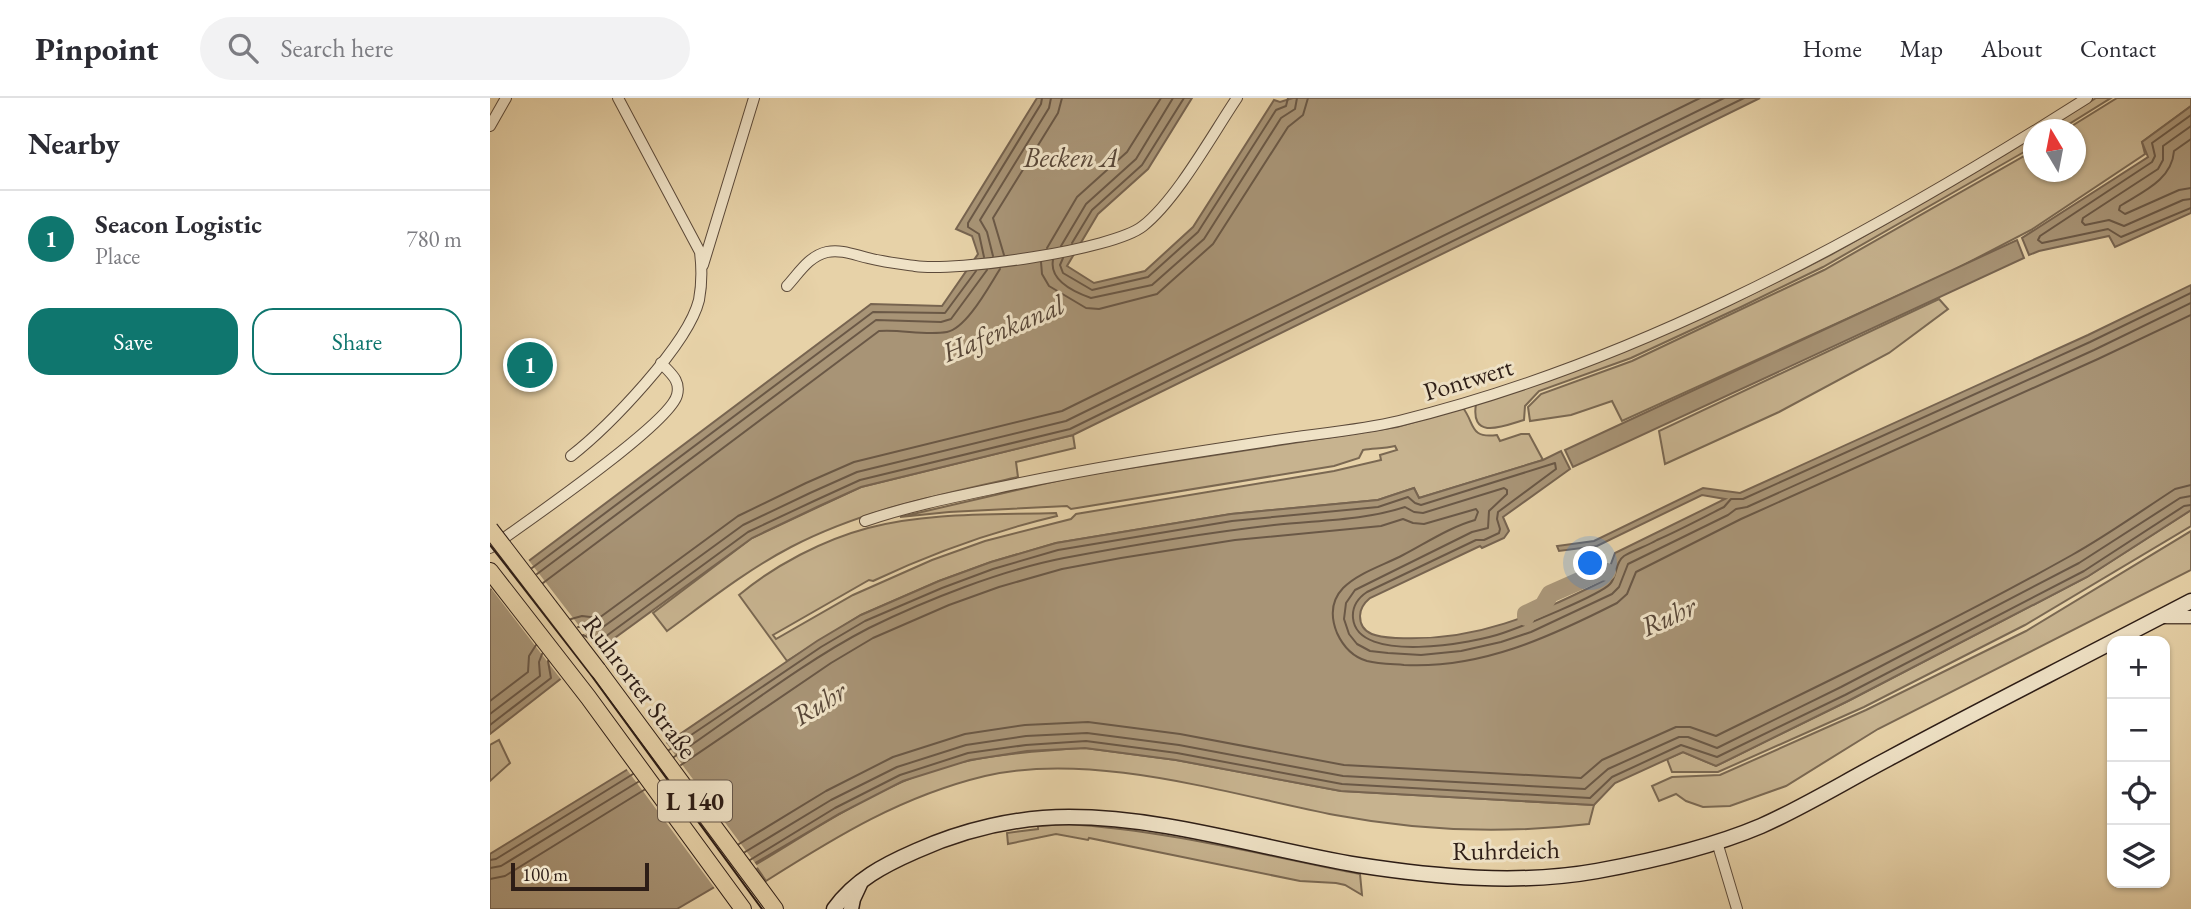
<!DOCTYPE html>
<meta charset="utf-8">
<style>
body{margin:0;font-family:"EB Garamond",serif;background:#f2f2f3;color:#2b2b33}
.controls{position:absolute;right:21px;bottom:21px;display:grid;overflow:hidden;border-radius:14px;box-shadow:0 2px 5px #0004}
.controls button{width:63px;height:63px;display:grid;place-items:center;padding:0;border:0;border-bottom:2px solid #e1e1e2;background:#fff;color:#2b2b33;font:35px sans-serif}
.compass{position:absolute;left:1533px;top:21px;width:63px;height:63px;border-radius:50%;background:#fff;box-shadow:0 2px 5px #0004;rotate:350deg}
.scale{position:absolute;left:21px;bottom:18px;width:138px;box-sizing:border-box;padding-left:7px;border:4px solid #2d1d16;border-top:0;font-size:19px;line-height:24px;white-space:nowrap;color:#2d1d16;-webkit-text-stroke:5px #efe2c6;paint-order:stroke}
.you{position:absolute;left:1101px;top:466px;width:24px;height:24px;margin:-18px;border:5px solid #fff;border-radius:50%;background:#1a73e8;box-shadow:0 0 0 10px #1a73e833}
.badge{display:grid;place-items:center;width:46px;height:46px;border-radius:50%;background:#0f766e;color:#fff;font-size:23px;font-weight:700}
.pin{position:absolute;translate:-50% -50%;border:4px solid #fff;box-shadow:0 2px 7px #0006}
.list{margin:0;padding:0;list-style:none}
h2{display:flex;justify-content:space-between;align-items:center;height:91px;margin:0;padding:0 28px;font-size:30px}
h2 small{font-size:23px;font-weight:400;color:#7c7c81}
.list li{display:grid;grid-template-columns:46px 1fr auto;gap:21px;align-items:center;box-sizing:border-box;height:98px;padding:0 28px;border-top:2px solid #e1e1e2}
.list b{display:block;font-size:26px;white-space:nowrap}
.list p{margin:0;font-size:23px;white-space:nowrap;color:#7c7c81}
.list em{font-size:23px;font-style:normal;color:#7c7c81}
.actions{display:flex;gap:14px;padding:21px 28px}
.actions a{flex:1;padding:16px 0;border:2px solid #0f766e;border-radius:21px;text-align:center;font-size:24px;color:#0f766e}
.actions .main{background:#0f766e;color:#fff}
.icon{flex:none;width:38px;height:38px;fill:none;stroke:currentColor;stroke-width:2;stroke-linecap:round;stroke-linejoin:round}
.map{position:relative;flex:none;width:1701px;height:811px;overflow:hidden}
header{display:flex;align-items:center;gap:42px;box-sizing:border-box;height:98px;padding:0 35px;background:#fff;border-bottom:2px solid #e1e1e2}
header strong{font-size:33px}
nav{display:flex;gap:38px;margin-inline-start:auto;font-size:24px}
.search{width:490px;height:63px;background:#f2f2f3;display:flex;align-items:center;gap:18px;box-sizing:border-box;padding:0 24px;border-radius:38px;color:#7c7c81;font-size:26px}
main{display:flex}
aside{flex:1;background:#fff}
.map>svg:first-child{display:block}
.green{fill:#c7b38f;stroke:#7a6852;stroke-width:2}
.water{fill:#a89476;stroke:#776450;stroke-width:2}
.pier{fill:#e7d2a8}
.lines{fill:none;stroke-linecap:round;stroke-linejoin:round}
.shore{stroke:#6a5846;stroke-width:2}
.river{stroke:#a89476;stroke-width:18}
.minor-casing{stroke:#5c4a3a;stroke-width:12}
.tertiary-casing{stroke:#5c4a3a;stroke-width:15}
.secondary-casing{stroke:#2d1d16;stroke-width:17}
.primary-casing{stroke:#2d1d16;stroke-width:18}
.minor{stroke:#efe2c6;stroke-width:10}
.tertiary{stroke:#efe2c6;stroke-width:12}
.secondary{stroke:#efe2c6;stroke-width:14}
.primary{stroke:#e7d2a8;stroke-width:16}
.tram{stroke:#2d1d16;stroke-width:2}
.primary-bridge-casing{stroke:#2d1d16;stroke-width:18;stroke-linecap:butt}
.primary-bridge{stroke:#e7d2a8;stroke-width:16}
.labels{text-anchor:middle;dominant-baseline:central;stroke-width:6;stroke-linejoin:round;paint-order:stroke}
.shield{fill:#efe2c6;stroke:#67584b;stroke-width:2}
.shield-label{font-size:24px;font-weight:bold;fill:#2d1d16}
.street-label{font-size:26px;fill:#2d1d16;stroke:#efe2c6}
.water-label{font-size:28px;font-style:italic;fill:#584738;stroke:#efe2c6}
</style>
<header>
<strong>Pinpoint</strong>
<div class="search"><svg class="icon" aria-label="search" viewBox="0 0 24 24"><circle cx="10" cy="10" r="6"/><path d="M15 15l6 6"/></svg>Search here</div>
<nav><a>Home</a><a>Map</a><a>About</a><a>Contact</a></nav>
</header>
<main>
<aside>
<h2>Nearby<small></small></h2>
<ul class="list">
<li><span class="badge">1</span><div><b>Seacon Logistic</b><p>Place</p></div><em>780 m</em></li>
</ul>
<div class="actions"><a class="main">Save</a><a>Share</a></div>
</aside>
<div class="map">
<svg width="1701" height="811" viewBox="0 0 1701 811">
<rect width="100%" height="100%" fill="#e7d2a8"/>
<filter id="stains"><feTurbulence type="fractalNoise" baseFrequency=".00286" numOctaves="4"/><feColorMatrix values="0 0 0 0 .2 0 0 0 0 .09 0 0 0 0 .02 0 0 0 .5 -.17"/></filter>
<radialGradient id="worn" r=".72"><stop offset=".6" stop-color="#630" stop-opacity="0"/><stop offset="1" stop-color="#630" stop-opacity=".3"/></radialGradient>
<!-- green -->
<g class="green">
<path d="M1606 0H1621L1571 31 1555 32Z"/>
<path d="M1627 0H1701V8L1652 44 1655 56 1541 132 1460 174 1132 323 1122 303 1081 317 1040 323 1038 309 1051 296 1142 263 1334 172 1543 53 1544 74H1586V32L1577 31Z"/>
<path d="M1543 38V49L1534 54 1333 169 1251 209 1141 260 1049 293 1035 308 1034 322C1014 328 980 343 986 306 1109 267 1227 216 1342 156 1410 119 1477 78 1543 38Z"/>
<path d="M1449 201 1458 211 1399 255 1289 314 1175 366 1169 333Z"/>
<path d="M973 310C985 325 979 341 1007 337L1010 343 1031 336H1039L1053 362 929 400 924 390 888 402 741 416 566 445 501 464 449 483 371 517 297 563 249 497C285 467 333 442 378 430 438 414 504 417 566 415L567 418C504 433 442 455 383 483L379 482 283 537 286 541 363 497 442 462 495 443 581 421 586 416 844 373 891 362 890 357 907 352 905 348C893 351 884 350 873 352L869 360 844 368 581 411 577 408 459 414 410 419 588 378 907 329Z"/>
<path d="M583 337 585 350 526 364 528 379C452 396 372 412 301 449 257 472 218 503 177 533L163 515 262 440 371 389Z"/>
<path d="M1701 412V428L1535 527 1374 609 1228 674H1182L1177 661 1193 654 1226 668 1358 603 1597 479Z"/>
<path d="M1701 433V472L1388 631 1296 688 1240 708 1213 709 1196 703 1186 696 1169 703 1162 688 1182 679 1230 677 1376 612 1536 533Z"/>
<path d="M9 642 20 665 0 683V647Z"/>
<path d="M595 650 686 662 851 693 1104 707 1099 726C1015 736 929 733 845 717 738 696 603 653 495 678 412 698 347 738 276 783L265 767C334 726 402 677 482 662 519 655 557 652 595 650Z"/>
<path d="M577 726C675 732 773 757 870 776L872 797 855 787 846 785 810 783 599 740 598 742 566 736 518 746 517 735 548 731V728Z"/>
</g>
<!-- water -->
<g class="water">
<path d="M547 0H702L658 71 608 116 577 168 604 185 655 173 703 129 784 2 790 4 803 0H1270L583 337 371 389 327 409 262 440 104 555 95 543 64 566 73 579 0 636V492L381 206 452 208 488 156 482 138 466 131Z"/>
<path d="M1701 8V115L1625 149 1619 138 1549 153 1539 157 1532 140 1658 59 1652 44Z"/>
<path d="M1527 142 1534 160 1083 369 1075 352Z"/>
<path d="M1701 187V412L1597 479 1358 603 1226 668 1193 654 1125 685 1104 707 851 693 686 662 595 650 537 653 480 662 413 683 349 716 187 811H0V756L143 668 327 543 371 517 449 483 501 464 566 445 741 416 888 402 924 390 929 400 1053 362 1071 353 1080 371 1013 419 1019 433 1014 440 992 450 990 448 880 500C874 505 870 510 870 518 870 538 890 539 906 540 987 544 1044 517 1115 482L1125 455 1235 401 1212 397 1107 448 1069 453 1067 448 1104 443 1213 390 1250 395 1598 237Z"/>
</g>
<!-- pier -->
<g class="pier">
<path d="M37 460 110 555 105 559 94 548 68 567 76 581 73 584 0 489Z"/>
<path d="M174 642 268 769 226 792 135 669Z"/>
</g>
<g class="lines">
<!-- shore -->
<g class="shore">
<path d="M1701 17 1662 45 1665 58 1662 64 1550 138 1548 142 1552 145 1618 131 1631 139 1701 110"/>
<path d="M1701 28 1673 48V62L1668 71 1593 120 1592 124 1595 127 1619 122 1634 128 1693 102 1701 101"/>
<path d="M1701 41 1684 53C1682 82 1652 94 1630 108L1629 112 1635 116 1689 92 1701 90"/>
<path d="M582 145 602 112 652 67 694 0"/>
<path d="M571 148 596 106 646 61 683 0"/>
<path d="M557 150 587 99 637 54 671 0"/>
<path d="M514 157 503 120 568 15 572 0"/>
<path d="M503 158 497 134 490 122 559 10 561 0"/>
<path d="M494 159 489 136 478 129V125L551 6 552 0"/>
<path d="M573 160 570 167 573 175 602 192 658 179 708 134 786 12 796 8 798 0"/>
<path d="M563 162C559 183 584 194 601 200L662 187 714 141 791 20 805 11 807 0"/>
<path d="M551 164 552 176 559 188 596 210 609 211 667 196 723 146 798 29 813 17 818 0"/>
<path d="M42 470 383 214 455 215 486 173"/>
<path d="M47 476 386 222 451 224 461 221 497 172"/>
<path d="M53 485 389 233C411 231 435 238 457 234 477 230 499 188 510 171"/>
<path d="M81 521 92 518 109 520 248 418 316 385 364 364 572 313 1210 0"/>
<path d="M88 529 96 528 109 532 253 427 320 395 367 374 576 323 1234 0"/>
<path d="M93 537 108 544 258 434 324 403 370 382 580 331 1254 0"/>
<path d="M0 603 38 574 39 558 46 547"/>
<path d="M0 616 50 578 49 564 52 556"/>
<path d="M0 627 61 580 58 563"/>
<path d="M179 652 331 549 375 523 452 490 503 471 568 452 742 423 888 409 918 399 925 405 931 407 1065 365 1066 371 1008 414 1007 421 1010 431 1009 435 994 442H986L877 494C868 500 862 509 863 520 867 567 985 545 1013 535 1031 529 1110 497 1120 486 1127 479 1125 464 1134 458 1144 452 1157 448 1167 442 1190 432 1212 420 1234 409L1241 401H1253L1600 244 1701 195"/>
<path d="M184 659C246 617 313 564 379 530 436 502 512 472 574 460 643 447 714 435 784 427 828 422 872 423 915 409L924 414 933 415 1014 390 1017 392V396L999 413 998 430 982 434 865 492 856 505 854 521 859 536 867 546 880 553 898 555 931 557 971 553 1011 544 1041 534 1122 496 1129 489 1138 466 1238 417 1246 411 1257 409 1604 252 1701 205"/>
<path d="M191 667 341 565 383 540 459 507 509 489 572 471 631 460 745 442 891 428 913 421 923 425 934 426 986 411 988 414 985 422C960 429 936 445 913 457 881 474 827 485 847 535 853 548 863 559 877 563 889 566 902 566 914 567 991 571 1060 539 1127 505L1137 496 1146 474 1251 421 1608 261 1701 217"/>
<path d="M249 746 336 693 403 659 475 636 535 627 598 624 690 636 854 667 1091 680 1112 662 1186 629H1200L1226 638C1346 579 1466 522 1582 457 1618 437 1651 413 1685 391L1701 387"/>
<path d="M255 754 341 702 407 669 476 647 536 638 597 635 689 647 853 678 1095 691 1118 671 1189 639H1198L1227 650 1351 589 1589 465 1690 400 1701 398"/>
<path d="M0 762 6 761 143 676"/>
<path d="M260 762 345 710 410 677 478 655 536 647 596 643 687 655 852 686 1100 700 1122 679 1191 647 1227 659 1355 597 1594 473 1694 408 1701 407"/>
<path d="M0 770 11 768 148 684"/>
<path d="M0 781 15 778 154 692"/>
</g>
<!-- river -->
<path class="river" d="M1036 519V516L1053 508 1060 496 1112 473 1117 474"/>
<defs>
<g id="minor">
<path d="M0 28 16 0"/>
<path d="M1546 32 1597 0"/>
<path d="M213 167 264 0"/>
<path d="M297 188C309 175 319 158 337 154 351 151 365 157 378 160 393 164 410 166 425 168 466 174 623 152 653 128 687 101 722 37 747 0"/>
<path d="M81 358C118 329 198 247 209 202 212 186 212 170 210 154L128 0"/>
<path d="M375 423C416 409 459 400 502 391 594 371 686 357 779 343 822 336 867 333 909 323 1134 268 1348 154 1544 33"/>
<path d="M0 450C32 427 180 326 187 297 191 282 180 275 171 265"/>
<path d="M1227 744 1247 811"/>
</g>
<path id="tertiary" d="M1671 519H1701"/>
<g id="secondary">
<path d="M1624 543 1701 503"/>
<path d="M344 811C365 782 394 767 426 753 473 732 527 719 579 719 676 719 773 751 868 767 946 779 1029 787 1107 773 1162 763 1219 750 1271 728 1314 709 1356 683 1398 661 1472 621 1547 583 1622 544"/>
<path d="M361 811 363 801 370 786"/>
</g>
<g id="primary">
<path d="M0 473 98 599 253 811"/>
<path d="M108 572 285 811"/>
</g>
</defs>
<!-- minor casing -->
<use href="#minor" class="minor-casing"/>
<!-- tertiary casing -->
<use href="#tertiary" class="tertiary-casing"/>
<!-- secondary casing -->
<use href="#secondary" class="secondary-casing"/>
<!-- primary casing -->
<use href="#primary" class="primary-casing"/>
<!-- minor -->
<use href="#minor" class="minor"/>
<!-- tertiary -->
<use href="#tertiary" class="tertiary"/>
<!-- secondary -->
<use href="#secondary" class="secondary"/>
<!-- primary -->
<use href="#primary" class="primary"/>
<!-- tram -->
<path class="tram" d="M0 447 101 577 272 811"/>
<defs>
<path id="primary-bridge" d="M0 431 108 572"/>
</defs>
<!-- primary-bridge casing -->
<use href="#primary-bridge" class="primary-bridge-casing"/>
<!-- primary-bridge -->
<use href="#primary-bridge" class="primary-bridge"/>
</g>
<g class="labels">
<!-- shield labels -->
<rect class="shield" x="168" y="682.5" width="74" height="41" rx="5"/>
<g class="shield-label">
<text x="205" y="703">L 140</text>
</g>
<!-- street labels -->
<g class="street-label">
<text transform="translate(978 281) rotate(-17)">Pontwert</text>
<text transform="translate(150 589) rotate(53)">Ruhrorter Straße</text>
<text transform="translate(1016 752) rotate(-1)">Ruhrdeich</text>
</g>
<!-- water labels -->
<g class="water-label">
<text x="581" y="59">Becken A</text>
<text transform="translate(513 230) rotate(-23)">Hafenkanal</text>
<text transform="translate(1178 518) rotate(-25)">Ruhr</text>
<text transform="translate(329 605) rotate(-32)">Ruhr</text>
</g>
</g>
<rect width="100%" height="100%" filter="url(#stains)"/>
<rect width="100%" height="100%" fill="url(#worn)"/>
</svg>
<div class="controls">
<button>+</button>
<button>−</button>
<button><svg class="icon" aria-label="locate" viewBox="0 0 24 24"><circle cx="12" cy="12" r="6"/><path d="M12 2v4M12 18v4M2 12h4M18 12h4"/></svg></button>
<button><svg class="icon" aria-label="layers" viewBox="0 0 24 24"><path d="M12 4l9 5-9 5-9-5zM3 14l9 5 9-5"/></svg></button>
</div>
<svg class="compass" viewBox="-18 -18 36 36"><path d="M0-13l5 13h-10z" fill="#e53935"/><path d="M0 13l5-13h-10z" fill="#7c7c81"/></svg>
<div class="scale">100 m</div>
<div class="you"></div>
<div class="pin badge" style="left:40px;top:267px">1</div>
</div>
</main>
